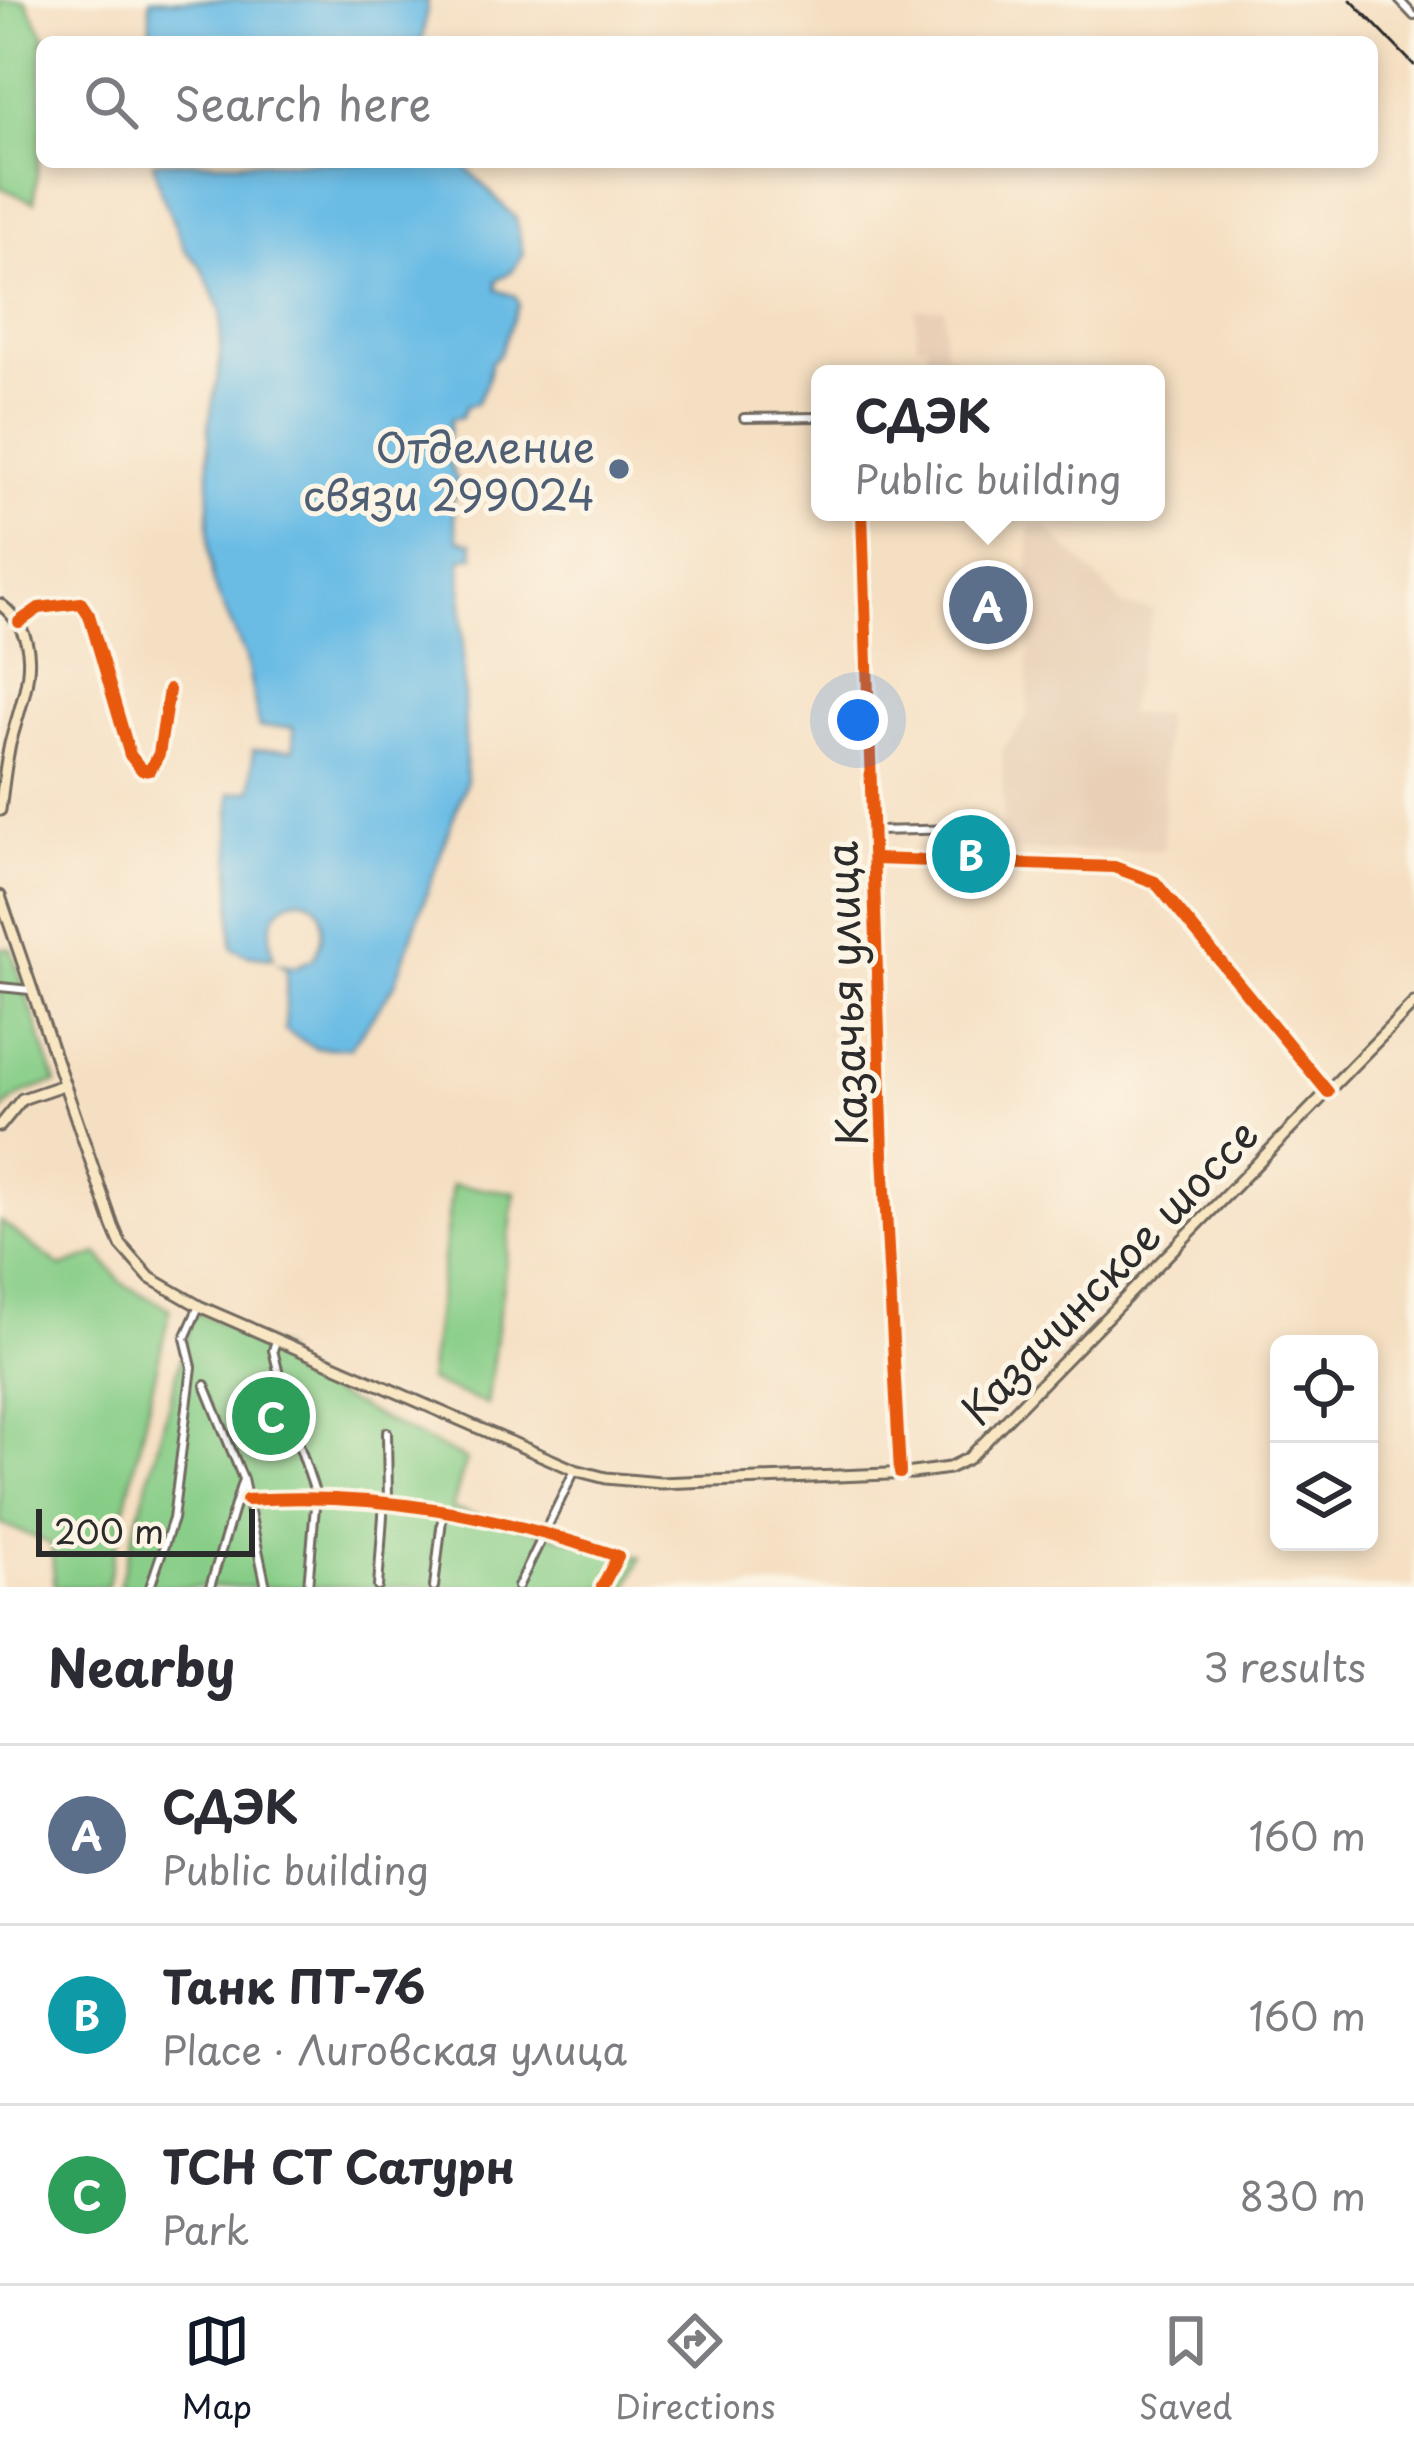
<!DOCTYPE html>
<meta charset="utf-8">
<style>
body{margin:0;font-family:"Playpen Sans",sans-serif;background:#f7f7f7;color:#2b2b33}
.controls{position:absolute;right:36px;bottom:36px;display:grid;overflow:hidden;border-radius:18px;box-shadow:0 6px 18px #0003}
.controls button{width:108px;height:108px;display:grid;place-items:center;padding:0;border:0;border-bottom:3px solid #e1e1e2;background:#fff;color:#2b2b33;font:60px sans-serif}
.scale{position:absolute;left:36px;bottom:30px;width:219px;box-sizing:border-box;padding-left:12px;border:6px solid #2b2b2b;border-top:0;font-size:33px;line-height:42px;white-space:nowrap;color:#2b2b2b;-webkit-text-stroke:9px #fcf5e5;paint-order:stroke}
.you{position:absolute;left:858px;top:720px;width:42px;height:42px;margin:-30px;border:9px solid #fff;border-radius:50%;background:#1a73e8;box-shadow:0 0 0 18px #1a73e833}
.badge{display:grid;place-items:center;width:78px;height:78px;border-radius:50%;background:#111827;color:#fff;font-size:39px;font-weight:700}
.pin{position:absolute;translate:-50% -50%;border:6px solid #fff;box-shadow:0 3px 12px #0006}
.popup{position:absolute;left:811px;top:365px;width:354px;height:156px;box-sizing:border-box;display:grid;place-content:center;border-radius:18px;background:#fff;filter:drop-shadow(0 3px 9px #0005);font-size:39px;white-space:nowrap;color:#7c7c81}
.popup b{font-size:45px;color:#2b2b33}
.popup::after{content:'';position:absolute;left:50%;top:100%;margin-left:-24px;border:24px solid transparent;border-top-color:#fff}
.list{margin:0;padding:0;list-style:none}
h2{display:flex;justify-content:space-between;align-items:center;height:156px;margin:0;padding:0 48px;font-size:51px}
h2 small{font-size:39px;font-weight:400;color:#7c7c81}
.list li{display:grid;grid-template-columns:78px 1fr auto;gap:36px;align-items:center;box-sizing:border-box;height:180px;padding:0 48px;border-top:3px solid #e1e1e2}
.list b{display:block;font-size:45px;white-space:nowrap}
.list p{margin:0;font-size:39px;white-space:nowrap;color:#7c7c81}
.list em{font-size:39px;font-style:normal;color:#7c7c81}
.icon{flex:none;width:66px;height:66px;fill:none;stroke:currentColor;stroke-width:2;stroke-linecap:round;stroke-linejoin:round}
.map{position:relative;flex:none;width:1414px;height:1587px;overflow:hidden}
.search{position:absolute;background:#fff;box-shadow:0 6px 18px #0003;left:36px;right:36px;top:36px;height:132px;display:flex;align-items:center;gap:30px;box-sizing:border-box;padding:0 42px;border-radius:18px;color:#7c7c81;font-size:45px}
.sheet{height:696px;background:#fff}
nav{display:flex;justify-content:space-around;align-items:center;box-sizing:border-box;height:168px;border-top:3px solid #e1e1e2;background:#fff;font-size:33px;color:#7c7c81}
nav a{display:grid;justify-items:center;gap:6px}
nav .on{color:#111827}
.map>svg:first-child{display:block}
.built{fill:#e8cfb6}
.green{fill:#87cd87;stroke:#597c59;stroke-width:3}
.water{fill:#6abce5;stroke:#4a7488;stroke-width:3}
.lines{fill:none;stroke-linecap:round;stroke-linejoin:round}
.minor-casing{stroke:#726a60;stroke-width:12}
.tertiary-casing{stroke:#726a60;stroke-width:14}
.secondary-casing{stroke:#726a60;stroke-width:15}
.minor{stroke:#fff;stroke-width:6}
.tertiary{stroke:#fff;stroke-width:8}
.secondary{stroke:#f9e7c3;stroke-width:9}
.rail{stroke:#2b2b2b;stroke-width:3}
.cycleway-casing{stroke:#fcf5e5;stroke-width:20}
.cycleway{stroke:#e8590c;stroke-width:12}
.service-dot{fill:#5c6f8a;stroke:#fcf5e5;stroke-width:4.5}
.labels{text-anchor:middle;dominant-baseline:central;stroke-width:10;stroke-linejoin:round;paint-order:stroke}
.service-label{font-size:42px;fill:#4e5e75;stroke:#fcf5e5;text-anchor:end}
.street-label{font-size:42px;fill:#2b2b2b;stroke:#fcf5e5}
</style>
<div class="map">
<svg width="1414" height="1587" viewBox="0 0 1414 1587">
<rect width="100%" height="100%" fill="#fcf5e5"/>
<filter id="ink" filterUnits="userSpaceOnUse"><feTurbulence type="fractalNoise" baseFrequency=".00833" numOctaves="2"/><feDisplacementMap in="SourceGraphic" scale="24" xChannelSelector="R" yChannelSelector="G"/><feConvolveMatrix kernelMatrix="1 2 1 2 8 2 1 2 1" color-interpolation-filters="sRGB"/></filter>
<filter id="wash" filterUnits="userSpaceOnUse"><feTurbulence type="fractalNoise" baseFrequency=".004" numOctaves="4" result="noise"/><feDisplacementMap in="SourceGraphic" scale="48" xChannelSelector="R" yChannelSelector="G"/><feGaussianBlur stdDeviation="2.7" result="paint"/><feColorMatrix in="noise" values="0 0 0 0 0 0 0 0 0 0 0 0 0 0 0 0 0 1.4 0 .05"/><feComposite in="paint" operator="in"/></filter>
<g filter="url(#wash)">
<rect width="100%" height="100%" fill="#f5dfc2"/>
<!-- built -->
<g class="built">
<path d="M944 308 945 353H952L953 374H928L927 344H917L915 309Z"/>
<path d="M1029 524 1046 526 1125 607 1154 609 1126 714H1164V850L1003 852V749L1028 716Z"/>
</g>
<!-- green -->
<g class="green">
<path d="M0 0H25L48 42H42V124L34 202 0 187Z"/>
<path d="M0 948 11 949 56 1083C34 1088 13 1095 0 1114Z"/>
<path d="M452 1185 515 1192 487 1405 428 1381Z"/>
<path d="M0 1221 61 1267 98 1254 123 1284 170 1309 107 1587H55L51 1544 0 1523Z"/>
<path d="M194 1311 281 1350 289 1373 466 1460 452 1509 641 1557 628 1587H119Z"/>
</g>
<!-- water -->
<g class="water">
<path d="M150 0H428L422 42H150Z"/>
<path d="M153 162H461L516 219 523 254 513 270 496 281 497 290 515 296 519 304 499 355 491 362 486 384 476 404 466 406 462 417 451 419 446 454 462 493 451 498 458 540 472 543 474 556 461 559 466 782 394 986 350 1048H315L285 1030 287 970 280 964 295 967 314 958C352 876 250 882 274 958L247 955 232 948 230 793 252 790 253 750 294 749 293 727H259L246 658 213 583 209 548V423L220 364 221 311 201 266 185 250 160 190Z"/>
</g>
</g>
<g filter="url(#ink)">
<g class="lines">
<defs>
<g id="minor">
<path d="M1399 0 1414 16"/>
<path d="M744 418 820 417"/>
<path d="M862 512 874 859 1114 867 1155 882 1328 1092"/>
<path d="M19 622 39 608 81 603 89 615 130 755 142 770H150L159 754 169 690"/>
<path d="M873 831 965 829C980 836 986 851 1001 860"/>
<path d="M0 987 30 990"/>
<path d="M276 1341 273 1350 289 1415 316 1495 308 1587"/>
<path d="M205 1385 243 1479 266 1587"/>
<path d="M387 1432 388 1500"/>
<path d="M247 1500C377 1491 495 1515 618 1556L602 1587"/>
<path d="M150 1587 173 1519 192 1367 185 1338 199 1306"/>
<path d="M210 1587 242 1482"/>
<path d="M378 1587 384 1501"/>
<path d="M434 1587 443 1511"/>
<path d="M518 1587 575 1470"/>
</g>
<path id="tertiary" d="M874 859 885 1227 900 1473"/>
<g id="secondary">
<path d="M0 604C49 642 23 694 10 744 5 766 3 788 0 810"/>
<path d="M0 896 113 1226 121 1245 150 1278 199 1306 575 1470 606 1478 660 1483 913 1473 949 1468 969 1458 1414 1003"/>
<path d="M0 1126 22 1099 63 1085"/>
</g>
</defs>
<!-- minor casing -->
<use href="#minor" class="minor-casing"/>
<!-- tertiary casing -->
<use href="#tertiary" class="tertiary-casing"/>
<!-- secondary casing -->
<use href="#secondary" class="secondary-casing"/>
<!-- minor -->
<use href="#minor" class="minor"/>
<!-- tertiary -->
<use href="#tertiary" class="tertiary"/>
<!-- secondary -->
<use href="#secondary" class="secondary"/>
<!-- rail -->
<path class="rail" d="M1351 0 1414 65"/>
<defs>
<g id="cycleway">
<path d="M862 512 883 1155 900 1473"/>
<path d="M19 622 39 608 81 603 89 615 130 755 142 770H150L159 754 169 690"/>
<path d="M874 859 1114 867 1155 882 1328 1092"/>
<path d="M247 1500C377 1491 495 1515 618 1556L602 1587"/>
</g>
</defs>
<!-- cycleway casing -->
<use href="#cycleway" class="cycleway-casing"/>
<!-- cycleway -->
<use href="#cycleway" class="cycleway"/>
</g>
</g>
<!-- markers -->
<circle class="service-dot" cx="619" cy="469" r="12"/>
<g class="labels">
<!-- service labels -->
<g class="service-label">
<text x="595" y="445">Отделение<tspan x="595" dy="48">связи 299024</tspan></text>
</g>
<!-- street labels -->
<g class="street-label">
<text transform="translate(845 994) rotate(-92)">Казачья улица</text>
<text transform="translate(1108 1271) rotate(-46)">Казачинское шоссе</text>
</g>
</g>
</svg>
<div class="controls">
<button><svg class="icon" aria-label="locate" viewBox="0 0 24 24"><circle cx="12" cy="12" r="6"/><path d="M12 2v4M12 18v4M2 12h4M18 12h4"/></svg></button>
<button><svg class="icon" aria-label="layers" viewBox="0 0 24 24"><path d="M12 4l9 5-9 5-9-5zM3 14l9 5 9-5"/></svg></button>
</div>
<div class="scale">200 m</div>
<div class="you"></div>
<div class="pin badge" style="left:988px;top:605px;background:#5c6f8a">A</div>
<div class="popup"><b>СДЭК</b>Public building</div>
<div class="pin badge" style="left:971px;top:854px;background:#0f9aa8">B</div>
<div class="pin badge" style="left:271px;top:1416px;background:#2e9e5b">C</div>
<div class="search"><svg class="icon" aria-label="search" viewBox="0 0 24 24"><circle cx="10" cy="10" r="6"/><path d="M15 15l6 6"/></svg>Search here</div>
</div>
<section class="sheet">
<h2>Nearby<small>3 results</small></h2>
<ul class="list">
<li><span class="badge" style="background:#5c6f8a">A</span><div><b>СДЭК</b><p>Public building</p></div><em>160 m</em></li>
<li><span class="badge" style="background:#0f9aa8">B</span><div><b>Танк ПТ-76</b><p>Place · Лиговская улица</p></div><em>160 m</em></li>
<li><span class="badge" style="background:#2e9e5b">C</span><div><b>ТСН СТ Сатурн</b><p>Park</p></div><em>830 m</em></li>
</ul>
</section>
<nav>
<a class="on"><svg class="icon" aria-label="map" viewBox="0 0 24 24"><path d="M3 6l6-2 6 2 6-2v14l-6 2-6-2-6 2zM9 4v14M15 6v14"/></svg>Map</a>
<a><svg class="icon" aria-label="directions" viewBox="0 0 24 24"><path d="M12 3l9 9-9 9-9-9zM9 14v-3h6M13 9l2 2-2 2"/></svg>Directions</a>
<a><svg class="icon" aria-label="saved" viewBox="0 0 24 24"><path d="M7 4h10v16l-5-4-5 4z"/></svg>Saved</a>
</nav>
